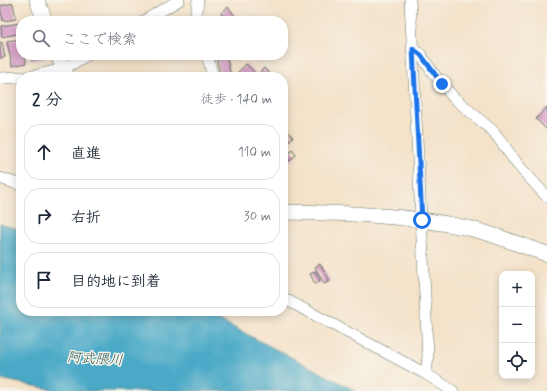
<!DOCTYPE html>
<html lang="ja">
<meta charset="utf-8">
<style>
body{margin:0;font-family:Mynerve,"Klee One",sans-serif;background:#f6f6f7;color:#1f2937}
.controls{position:absolute;right:12px;bottom:12px;display:grid;overflow:hidden;border-radius:8px;box-shadow:0 2px 10px #0003}
.controls button{width:36px;height:36px;display:grid;place-items:center;padding:0;border:0;border-bottom:1px solid #e0e1e3;background:#fff;color:#1f2937;font:20px sans-serif}
.stop{position:absolute;width:12px;height:12px;margin:-9px;border:3px solid #1a73e8;border-radius:50%;background:#fff}
.stop.end{background:#1a73e8;border-color:#fff;box-shadow:0 1px 4px #0008}
.list{margin:0;padding:0;list-style:none}
h2{display:flex;justify-content:space-between;align-items:center;height:52px;margin:0;padding:0 16px;font-size:17px}
h2 small{font-size:13px;font-weight:400;color:#747a83}
.list li{display:grid;grid-template-columns:26px 1fr auto;gap:12px;align-items:center;box-sizing:border-box;height:56px;margin:0 8px 8px;padding:0 8px;border:1px solid #e0e1e3;border-radius:16px}
.list b{display:block;font-size:15px;white-space:nowrap}
.list em{font-size:13px;font-style:normal;color:#747a83}
.icon{flex:none;width:22px;height:22px;fill:none;stroke:currentColor;stroke-width:2;stroke-linecap:round;stroke-linejoin:round}
.map{position:relative;flex:none;width:547px;height:391px;overflow:hidden}
.search{position:absolute;background:#fff;box-shadow:0 2px 10px #0003;left:16px;top:16px;width:272px;height:44px;display:flex;align-items:center;gap:10px;box-sizing:border-box;padding:0 14px;border-radius:16px;color:#747a83;font-size:15px}
.panel{position:absolute;background:#fff;box-shadow:0 2px 10px #0003;left:16px;top:72px;width:272px;height:244px;border-radius:16px}
.map>svg:first-child{display:block}
.water{fill:#48a9c7;stroke:#34737e}
.building{fill:#cf8cc0}
.lines{fill:none;stroke-linecap:round;stroke-linejoin:round}
.street-casing{stroke:#6a7768;stroke-width:12}
.secondary-casing{stroke:#6a7768;stroke-width:16}
.street{stroke:#fff;stroke-width:11}
.secondary{stroke:#fff;stroke-width:15}
.route{stroke:#1a73e8;stroke-width:5}
.labels{text-anchor:middle;dominant-baseline:central;stroke-width:3;stroke-linejoin:round;paint-order:stroke}
.water-label{font-size:14px;font-style:italic;fill:#2b5d60;stroke:#f7f3e8}
</style>
<div class="map">
<svg width="547" height="391" viewBox="0 0 547 391">
<rect width="100%" height="100%" fill="#f7f3e8"/>
<filter id="ink" filterUnits="userSpaceOnUse"><feTurbulence type="fractalNoise" baseFrequency=".025" numOctaves="2"/><feDisplacementMap in="SourceGraphic" scale="8" xChannelSelector="R" yChannelSelector="G"/><feConvolveMatrix kernelMatrix="1 2 1 2 8 2 1 2 1" color-interpolation-filters="sRGB"/></filter>
<filter id="wash" filterUnits="userSpaceOnUse"><feTurbulence type="fractalNoise" baseFrequency=".012" numOctaves="4" result="noise"/><feDisplacementMap in="SourceGraphic" scale="16" xChannelSelector="R" yChannelSelector="G"/><feGaussianBlur stdDeviation="0.9" result="paint"/><feColorMatrix in="noise" values="0 0 0 0 0 0 0 0 0 0 0 0 0 0 0 0 0 1.4 0 .05"/><feComposite in="paint" operator="in"/></filter>
<g filter="url(#wash)">
<rect width="100%" height="100%" fill="#f4e2c9"/>
<!-- water -->
<path class="water" d="M0 224 21 230V311H202L356 391H59L0 379Z"/>
<g id="blocks">
<!-- building -->
<g class="building">
<path d="M13 3 16 19 3 21 0 6Z"/>
<path d="M228 7 236 17 231 21H227L221 13Z"/>
<path d="M219 15 224 21H211Z"/>
<path d="M20 23 21 33 2 37 1 26Z"/>
<path d="M21 39V55H25L26 63 12 66 7 41Z"/>
<path d="M2 42 5 57 0 58V43Z"/>
<path d="M30 55H45V58L31 60Z"/>
<path d="M222 55H226L231 76 221 77 216 57Z"/>
<path d="M246 64 257 75 264 68 271 75 269 77H241L237 73Z"/>
<path d="M547 107V130L536 119Z"/>
<path d="M285 128 293 137 286 144 283 140V130Z"/>
<path d="M292 150 296 155 290 161 285 156Z"/>
<path d="M320 264 330 281 324 284 315 267Z"/>
<path d="M315 271 320 281 315 284 310 274Z"/>
</g>
</g>
</g>
<g filter="url(#ink)">
<use href="#blocks" fill-opacity="0" stroke="#6a7768" stroke-width="1"/>
<g class="lines">
<defs>
<g id="street">
<path d="M410 0 428 356 426 374"/>
<path d="M144 21 179 0"/>
<path d="M195 21 198 0"/>
<path d="M413 49 421 55 433 73 453 97 494 132 518 165 547 197"/>
<path d="M207 55 213 77"/>
<path d="M29 77 63 69 87 55"/>
<path d="M0 78 21 77"/>
<path d="M0 178 21 185"/>
<path d="M283 298 426 374 453 391"/>
</g>
<g id="secondary">
<path d="M37 0 45 21"/>
<path d="M58 55 67 77"/>
<path d="M283 212C345 213 408 215 468 228 495 234 521 246 547 254"/>
</g>
</defs>
<!-- street casing -->
<use href="#street" class="street-casing"/>
<!-- secondary casing -->
<use href="#secondary" class="secondary-casing"/>
<!-- street -->
<use href="#street" class="street"/>
<!-- secondary -->
<use href="#secondary" class="secondary"/>
</g>
</g>
<g class="lines" filter="url(#ink)">
<!-- route -->
<path class="route" d="M422 220 413 49 421 55 442 84"/>
</g>
<g class="labels">
<!-- water labels -->
<g class="water-label">
<text transform="translate(95 359) rotate(3)">阿武隈川</text>
</g>
</g>
</svg>
<div class="controls">
<button>+</button>
<button>−</button>
<button><svg class="icon" aria-label="locate" viewBox="0 0 24 24"><circle cx="12" cy="12" r="6"/><path d="M12 2v4M12 18v4M2 12h4M18 12h4"/></svg></button>
</div>
<div class="stop" style="left:422px;top:220px"></div>
<div class="stop end" style="left:442px;top:84px"></div>
<div class="search"><svg class="icon" aria-label="search" viewBox="0 0 24 24"><circle cx="10" cy="10" r="6"/><path d="M15 15l6 6"/></svg>ここで検索</div>
<section class="panel">
<h2>2 分<small>徒歩 · 140 m</small></h2>
<ul class="list">
<li><svg class="icon" aria-label="ahead" viewBox="0 0 24 24"><path d="M12 20V5M6 11l6-6 6 6"/></svg><div><b>直進</b></div><em>110 m</em></li>
<li><svg class="icon" aria-label="right" viewBox="0 0 24 24"><path d="M7 20v-9h11M14 6l5 5-5 5"/></svg><div><b>右折</b></div><em>30 m</em></li>
<li><svg class="icon" aria-label="arrive" viewBox="0 0 24 24"><path d="M6 21V4h12l-3 4 3 4H6"/></svg><div><b>目的地に到着</b></div></li>
</ul>
</section>
</div>
